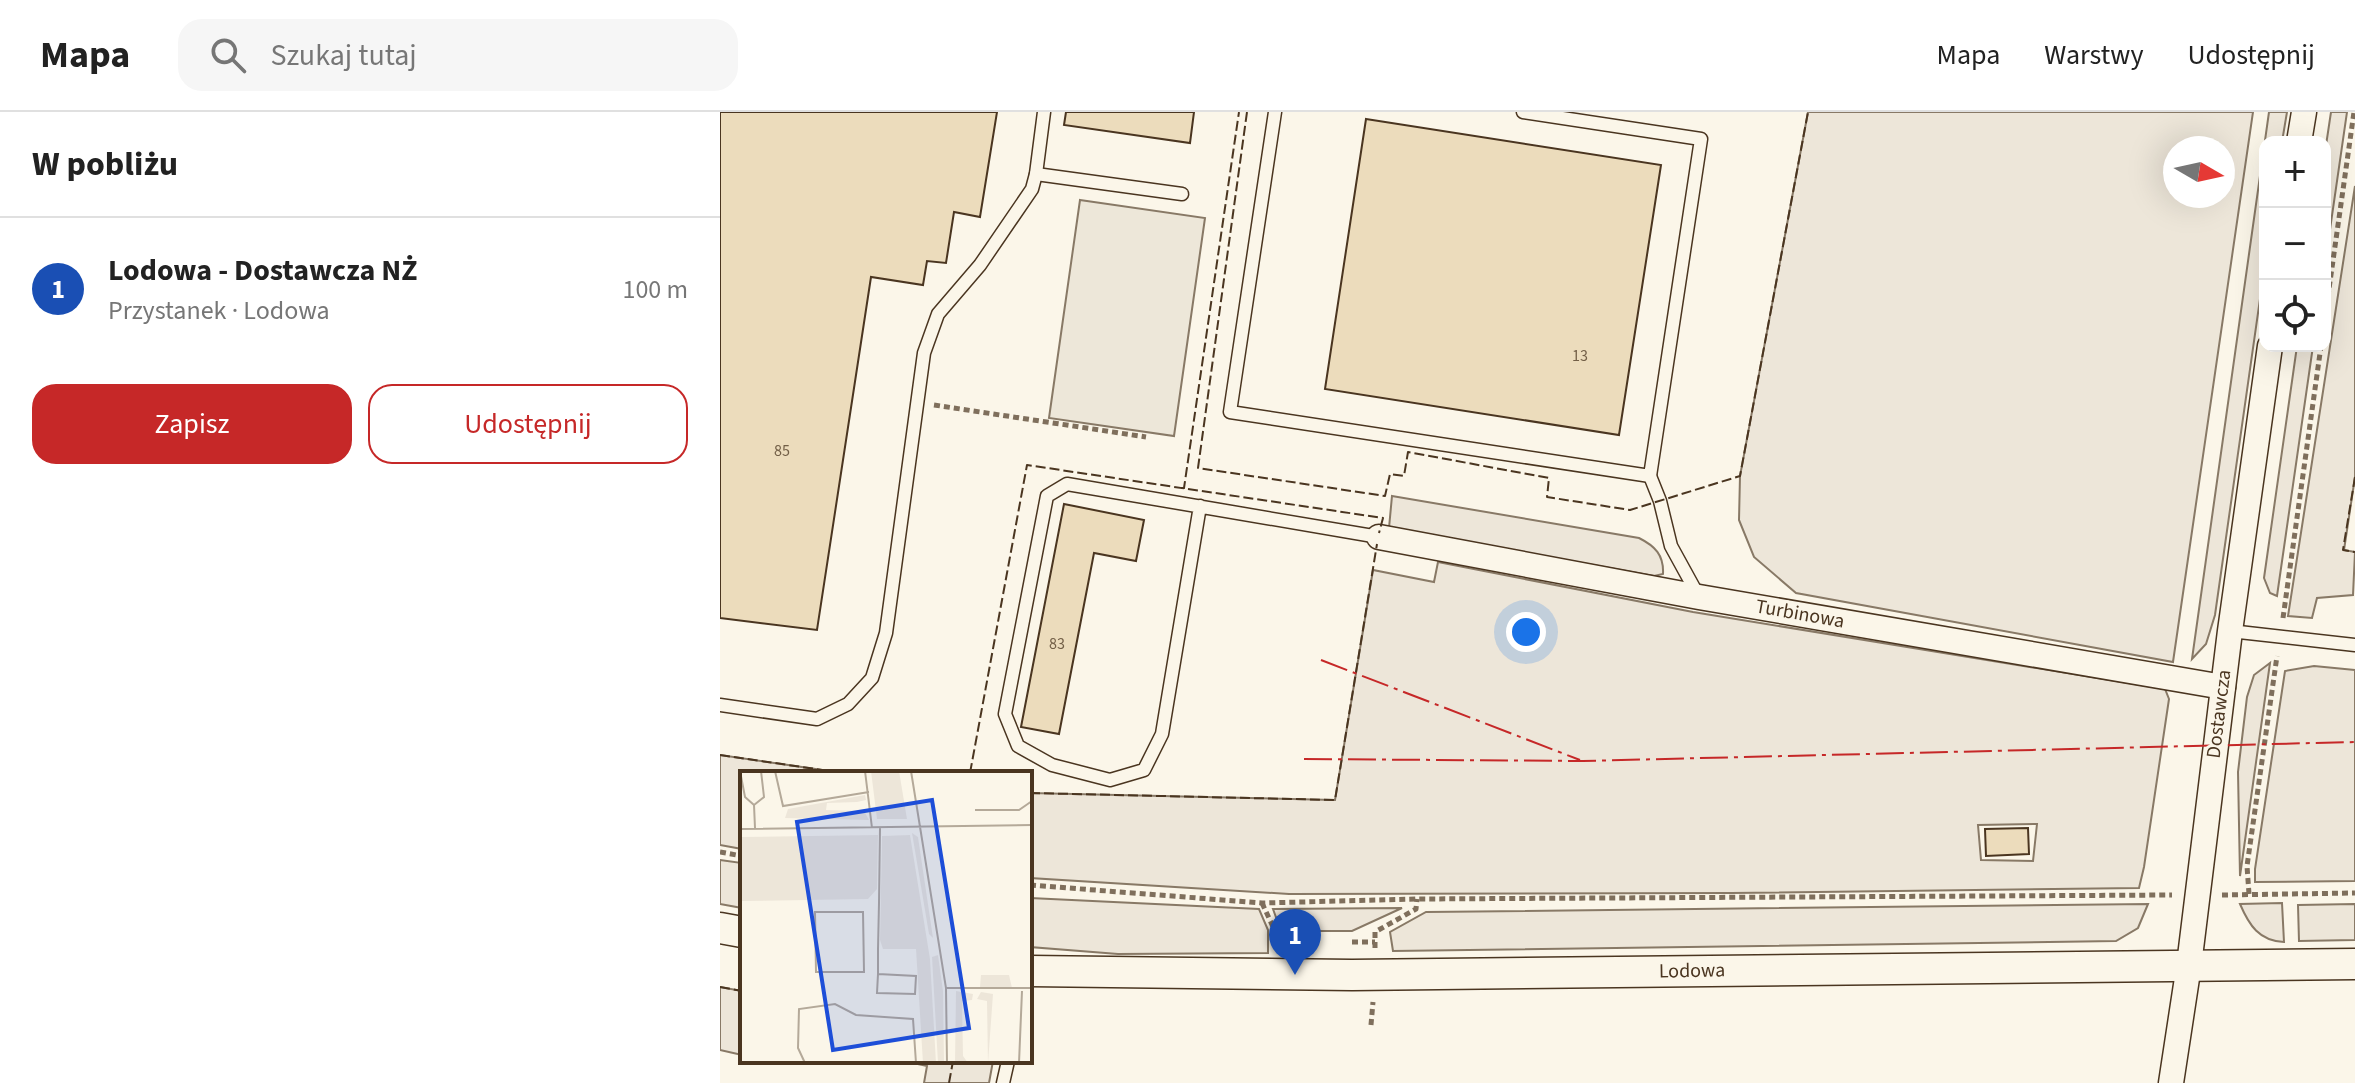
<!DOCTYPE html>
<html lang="pl">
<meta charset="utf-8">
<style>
body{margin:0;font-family:"Source Sans 3",sans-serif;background:#f6f6f6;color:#222}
.controls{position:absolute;right:24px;top:24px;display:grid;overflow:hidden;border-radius:16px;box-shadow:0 8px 32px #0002}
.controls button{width:72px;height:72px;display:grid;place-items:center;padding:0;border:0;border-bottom:2px solid #e0e0e0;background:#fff;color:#222;font:40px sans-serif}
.compass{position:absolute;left:1443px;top:24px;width:72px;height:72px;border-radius:50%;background:#fff;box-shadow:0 8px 32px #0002;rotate:99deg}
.you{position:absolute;left:806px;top:520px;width:28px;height:28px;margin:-20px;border:6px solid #fff;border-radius:50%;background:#1a73e8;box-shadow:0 0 0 12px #1a73e833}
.badge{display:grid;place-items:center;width:52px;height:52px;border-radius:50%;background:#c62828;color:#fff;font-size:26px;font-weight:700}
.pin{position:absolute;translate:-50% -66px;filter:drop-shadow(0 2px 4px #0008)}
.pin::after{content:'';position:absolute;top:42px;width:28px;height:24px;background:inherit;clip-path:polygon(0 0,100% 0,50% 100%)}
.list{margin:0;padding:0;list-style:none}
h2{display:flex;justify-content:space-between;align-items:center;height:104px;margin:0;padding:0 32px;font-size:34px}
h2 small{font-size:26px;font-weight:400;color:#767676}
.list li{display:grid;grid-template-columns:52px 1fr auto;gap:24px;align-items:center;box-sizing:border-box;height:144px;padding:0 32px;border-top:2px solid #e0e0e0}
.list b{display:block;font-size:30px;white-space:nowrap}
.list p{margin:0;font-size:26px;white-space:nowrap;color:#767676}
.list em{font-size:26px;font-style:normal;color:#767676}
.actions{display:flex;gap:16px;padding:24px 32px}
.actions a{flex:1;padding:18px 0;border:2px solid #c62828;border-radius:24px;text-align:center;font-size:28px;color:#c62828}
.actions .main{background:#c62828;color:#fff}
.icon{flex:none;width:44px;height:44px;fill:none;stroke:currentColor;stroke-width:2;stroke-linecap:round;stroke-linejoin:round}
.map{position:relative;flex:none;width:1635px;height:971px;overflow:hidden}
header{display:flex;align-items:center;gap:48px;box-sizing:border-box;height:112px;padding:0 40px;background:#fff;border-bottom:2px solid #e0e0e0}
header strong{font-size:38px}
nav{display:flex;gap:44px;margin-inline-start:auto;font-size:28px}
.search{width:560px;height:72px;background:#f6f6f6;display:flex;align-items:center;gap:20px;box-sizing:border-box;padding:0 28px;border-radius:24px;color:#767676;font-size:30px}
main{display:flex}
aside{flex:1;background:#fff}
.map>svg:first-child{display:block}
.green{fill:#ede6d9;stroke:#887966;stroke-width:2;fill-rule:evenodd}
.parking{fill:#ede7d9;stroke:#887966;stroke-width:2}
.building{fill:#ecdcbc;stroke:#4a3520;stroke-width:2}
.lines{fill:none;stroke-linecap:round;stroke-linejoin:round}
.service-casing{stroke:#4a3520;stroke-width:15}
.minor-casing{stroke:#4a3520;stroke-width:27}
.tertiary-casing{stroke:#4a3520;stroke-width:33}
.path{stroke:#7f6f5c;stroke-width:5;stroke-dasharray:6 4;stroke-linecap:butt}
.service{stroke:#fbf6e9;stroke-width:12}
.minor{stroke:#fbf6e9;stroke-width:24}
.tertiary{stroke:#fbf6e9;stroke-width:30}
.fence{stroke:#4a3520;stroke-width:2;stroke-dasharray:10 4;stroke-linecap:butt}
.power{stroke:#c62828;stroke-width:2;stroke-dasharray:28 6 4 6;stroke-linecap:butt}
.labels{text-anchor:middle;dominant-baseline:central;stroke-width:6;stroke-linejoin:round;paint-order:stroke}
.number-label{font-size:16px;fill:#725f47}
.street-label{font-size:20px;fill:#4a3520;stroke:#fbf6e9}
.inset-road{fill:none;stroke:#b4a999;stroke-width:2}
.view{fill:#1d4ed8;fill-opacity:0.15;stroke:#1d4ed8;stroke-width:4}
.inset-edge{fill:none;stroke:#4a3520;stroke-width:4}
</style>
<header>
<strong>Mapa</strong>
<div class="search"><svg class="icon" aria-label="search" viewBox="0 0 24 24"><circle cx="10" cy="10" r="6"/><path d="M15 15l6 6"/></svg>Szukaj tutaj</div>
<nav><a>Mapa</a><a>Warstwy</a><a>Udostępnij</a></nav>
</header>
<main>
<aside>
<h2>W pobliżu<small></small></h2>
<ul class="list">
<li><span class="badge" style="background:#1a4fb4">1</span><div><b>Lodowa - Dostawcza NŻ</b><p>Przystanek · Lodowa</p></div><em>100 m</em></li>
</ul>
<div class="actions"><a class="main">Zapisz</a><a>Udostępnij</a></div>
</aside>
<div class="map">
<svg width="1635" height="971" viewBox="0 0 1635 971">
<rect width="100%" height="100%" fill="#fbf6e9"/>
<!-- green -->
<g class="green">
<path d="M1088 0H1533L1453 550 1076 481 1034 445 1019 408 1020 364ZM1455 36H1503V84H1455Z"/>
<path d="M1549 0H1567L1562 30H1545V152L1495 503 1486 532 1472 547Z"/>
<path d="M1611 0H1627L1605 152V40Z"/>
<path d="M1635 74V365L1624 438 1635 440 1633 483 1597 486 1592 506 1568 504Z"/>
<path d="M1577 234H1593L1557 484 1550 481 1544 466Z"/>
<path d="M672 384 919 426C935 434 944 443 943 462L934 464 669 416Z"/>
<path d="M718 450 973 500 1445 577 1449 587 1424 755 1419 776 1011 781 569 782 310 766V681L615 688 653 458 714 470ZM1317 712 1313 749 1261 748 1258 713Z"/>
<path d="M1550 551 1520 764 1518 660 1527 585 1534 563Z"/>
<path d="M1594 554 1635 558V769L1535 770V757L1565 559Z"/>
<path d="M0 643 123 661H22V737L0 733Z"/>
<path d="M0 748 22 751V796L0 792Z"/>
<path d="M310 786 539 797 548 818V841L398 842 310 835Z"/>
<path d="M1562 791 1564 830C1539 829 1529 813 1520 792Z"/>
<path d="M1428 792 1418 816 1396 829 673 839 670 820 706 800Z"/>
<path d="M1635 792V828L1579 829 1578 793Z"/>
<path d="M682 796 632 819H561L553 797Z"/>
<path d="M0 875 22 879V943L0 938Z"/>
<path d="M184 949H273L269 971H204L207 954Z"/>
</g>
<!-- parking -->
<path class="parking" d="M360 88 485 106 454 324 329 306Z"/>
<!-- building -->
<g class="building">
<path d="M0 0H277L260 105 234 100 226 151 207 149 203 173 151 165 97 518 0 506Z"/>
<path d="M346 0H474L470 31 344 13Z"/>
<path d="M646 7 941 53 899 323 605 277Z"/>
<path d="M344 392 424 408 416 449 374 441 339 622 301 615Z"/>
<path d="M1308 716 1309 742 1266 744 1265 717Z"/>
</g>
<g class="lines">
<defs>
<g id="service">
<path d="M555 0 510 300 930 364 981 27 803 0"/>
<path d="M316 62 462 82"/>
<path d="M930 364 940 389 951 434 979 485"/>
<path d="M480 394 442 622 424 658 390 668 332 653 298 634 285 602 327 384 347 372 659 425"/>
<path d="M1510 519 1635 533"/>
<path d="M0 593 97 607 128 592 152 566 166 521 204 241 218 202 260 153 312 77 316 62 324 0"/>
<path d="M283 971 288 949"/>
</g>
<g id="minor">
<path d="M1579 30 1584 0"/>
<path d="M659 425 979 485 1503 575"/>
<path d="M1451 971 1469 853 1510 519 1550 234"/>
</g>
<g id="tertiary">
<path d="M0 816 22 820"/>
<path d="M310 859 632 863 1635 852"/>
</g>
</defs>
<!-- service casing -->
<use href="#service" class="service-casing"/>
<!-- minor casing -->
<use href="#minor" class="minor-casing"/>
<!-- tertiary casing -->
<use href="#tertiary" class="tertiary-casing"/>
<!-- path -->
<g class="path">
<path d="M1605 205 1634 0"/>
<path d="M214 293 426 325"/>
<path d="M1563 506 1601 234"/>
<path d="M0 740 22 744"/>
<path d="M310 773 542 791 697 787 1452 783"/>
<path d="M1529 782 1527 754 1557 544"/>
<path d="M1502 783 1635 781"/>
<path d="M542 791 555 819"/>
<path d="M632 830H655"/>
<path d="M655 836V820L696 797 697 787"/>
<path d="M651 913 653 890"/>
</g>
<!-- service -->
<use href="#service" class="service"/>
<!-- minor -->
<use href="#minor" class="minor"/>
<!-- tertiary -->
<use href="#tertiary" class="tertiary"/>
<!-- fence -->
<g class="fence">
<path d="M527 0 478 356 665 384 670 362 684 364 688 340 829 366 827 385 910 398 1020 364 1088 0"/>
<path d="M1635 365 1623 438 1635 440"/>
<path d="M461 376H464L519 0"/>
<path d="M0 643 123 661"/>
<path d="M250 661 307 353 663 406 659 421"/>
<path d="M310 681 615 688 657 432"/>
<path d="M0 875 22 879"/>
<path d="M229 971 233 949"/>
</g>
<!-- power -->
<g class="power">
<path d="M601 548 860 648"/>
<path d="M584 647 863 649 1635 630"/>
</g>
</g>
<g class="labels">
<!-- number labels -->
<g class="number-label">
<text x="860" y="244">13</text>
<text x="62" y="339">85</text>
<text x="337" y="532">83</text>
</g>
<!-- street labels -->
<g class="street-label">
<text transform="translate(1080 502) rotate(10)">Turbinowa</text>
<text transform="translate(1499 602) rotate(-83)">Dostawcza</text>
<text transform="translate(972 859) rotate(-1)">Lodowa</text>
</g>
</g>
<!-- overview -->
<g transform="translate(20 659)">
<rect width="292" height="292" fill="#fbf6e9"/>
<path d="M131 0H159L167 48H137ZM125 24 126 29 117 31 87 32 86 39 124 40 129 49 45 47 48 38ZM172 62 178 66 193 167 189 163ZM138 64 137 118 128 128 0 130V66ZM170 64 190 188 196 292H183L176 178H143L140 169 142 65ZM198 184 203 220 204 292H198L192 186ZM241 204H269L272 217 240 216ZM216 220 233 223 232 229 222 230 223 285 228 292H215ZM241 221 253 223 248 292 247 230 237 228Z" fill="#ede6d9"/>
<path class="inset-road" d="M0 0 5 26 14 34 15 57M35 0 43 35 129 21M125 0 132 57M171 0 206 217 207 292M14 34 24 26 21 0M235 39H279L292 30M0 58 292 54M75 141H123L124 201H76ZM138 203 176 205 175 223 137 222 138 203V178L139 132 140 57M206 217H292M65 292 58 277 59 238 95 233 116 244 173 248 176 292M279 292 282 220"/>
<path class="view" d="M192 29 229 257 93 279 57 51Z"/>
<rect width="292" height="292" class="inset-edge"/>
</g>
</svg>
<div class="controls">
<button>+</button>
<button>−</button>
<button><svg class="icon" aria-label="locate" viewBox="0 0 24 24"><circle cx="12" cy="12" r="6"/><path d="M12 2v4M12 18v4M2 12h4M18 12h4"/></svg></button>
</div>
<svg class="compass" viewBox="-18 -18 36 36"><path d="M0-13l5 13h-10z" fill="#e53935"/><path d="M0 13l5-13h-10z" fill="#767676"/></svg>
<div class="you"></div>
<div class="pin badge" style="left:575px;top:863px;background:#1a4fb4">1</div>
</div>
</main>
